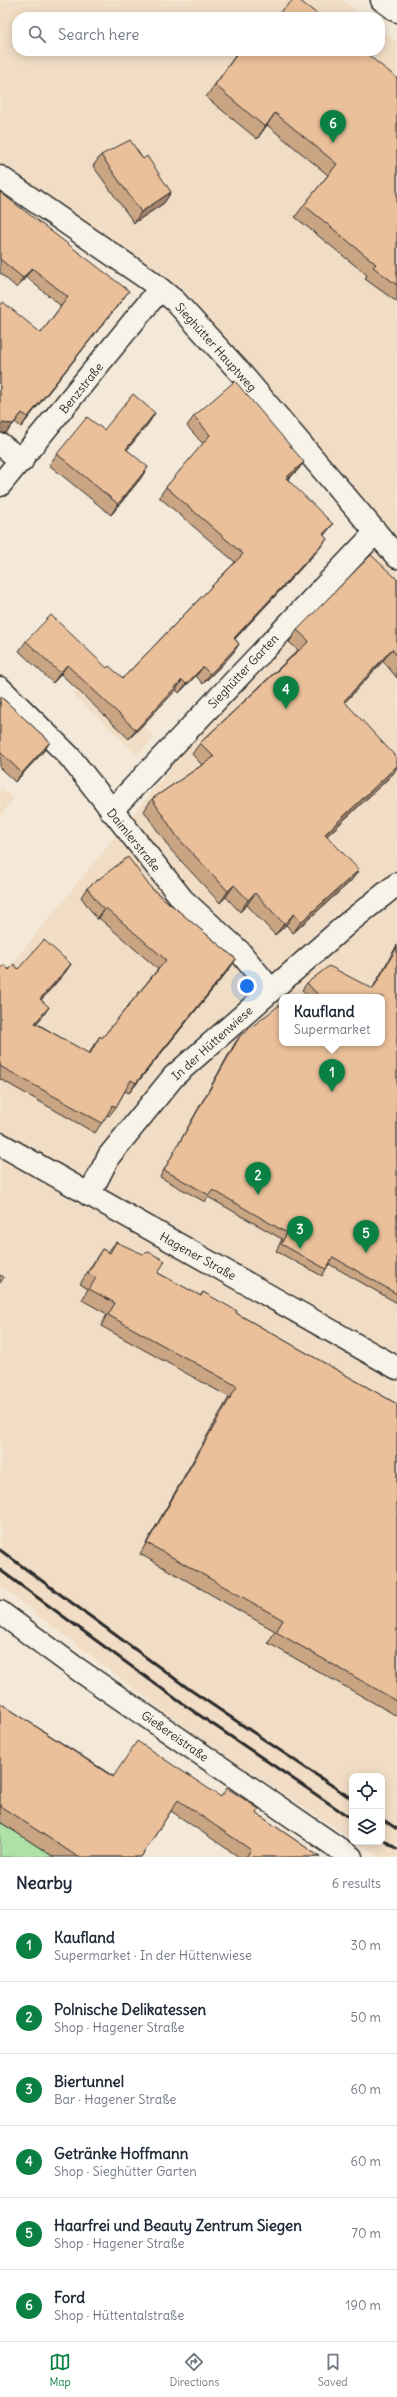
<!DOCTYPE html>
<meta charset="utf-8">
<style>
body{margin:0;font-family:Delius,sans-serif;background:#f2f2f3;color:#1f2937}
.controls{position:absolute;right:12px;bottom:12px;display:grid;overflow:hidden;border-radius:8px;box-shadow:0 2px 10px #0003}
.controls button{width:36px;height:36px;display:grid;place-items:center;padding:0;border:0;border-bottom:1px solid #e0e1e3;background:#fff;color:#1f2937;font:20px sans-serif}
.you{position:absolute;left:247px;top:986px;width:14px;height:14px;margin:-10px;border:3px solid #fff;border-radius:50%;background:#1a73e8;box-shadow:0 0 0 6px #1a73e833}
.badge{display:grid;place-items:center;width:26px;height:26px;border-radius:50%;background:#0b8043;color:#fff;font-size:13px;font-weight:700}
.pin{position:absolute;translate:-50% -33px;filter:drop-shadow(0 1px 2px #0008)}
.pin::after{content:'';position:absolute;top:21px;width:14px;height:12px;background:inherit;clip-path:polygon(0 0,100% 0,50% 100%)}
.popup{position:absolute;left:279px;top:994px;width:106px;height:52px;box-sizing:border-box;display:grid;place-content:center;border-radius:8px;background:#fff;filter:drop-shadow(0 1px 3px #0005);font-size:13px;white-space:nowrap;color:#747a83}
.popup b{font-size:15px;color:#1f2937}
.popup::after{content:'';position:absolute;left:50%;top:100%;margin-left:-8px;border:8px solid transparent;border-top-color:#fff}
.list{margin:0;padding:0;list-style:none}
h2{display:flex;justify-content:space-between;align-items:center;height:52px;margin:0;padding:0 16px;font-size:17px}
h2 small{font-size:13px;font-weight:400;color:#747a83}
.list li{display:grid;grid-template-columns:26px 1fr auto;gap:12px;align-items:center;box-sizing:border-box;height:72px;padding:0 16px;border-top:1px solid #e0e1e3}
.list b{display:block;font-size:15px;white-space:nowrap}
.list p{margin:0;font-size:13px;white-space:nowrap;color:#747a83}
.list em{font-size:13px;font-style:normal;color:#747a83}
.icon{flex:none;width:22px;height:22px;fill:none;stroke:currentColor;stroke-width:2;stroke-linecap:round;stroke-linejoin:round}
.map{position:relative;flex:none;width:397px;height:1857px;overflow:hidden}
.search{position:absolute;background:#fff;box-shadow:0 2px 10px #0003;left:12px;right:12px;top:12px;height:44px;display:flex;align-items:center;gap:10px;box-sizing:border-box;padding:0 14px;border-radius:16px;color:#747a83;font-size:15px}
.sheet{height:484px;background:#fff}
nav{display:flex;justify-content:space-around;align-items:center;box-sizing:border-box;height:56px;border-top:1px solid #e0e1e3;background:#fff;font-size:11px;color:#747a83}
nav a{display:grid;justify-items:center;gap:2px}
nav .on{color:#0b8043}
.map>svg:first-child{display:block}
.built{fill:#f1ddc5;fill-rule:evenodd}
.green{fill:#ace2a5;stroke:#6c8668}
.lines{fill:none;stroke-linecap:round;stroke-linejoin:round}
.minor-casing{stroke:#2b2b2b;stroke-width:25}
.secondary-casing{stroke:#2b2b2b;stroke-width:25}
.trunk-casing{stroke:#2b2b2b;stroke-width:25}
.minor{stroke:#f7f3e8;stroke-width:22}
.secondary{stroke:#f7f3e8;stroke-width:22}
.trunk{stroke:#f7f3e8;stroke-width:22}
.rail{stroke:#2b2b2b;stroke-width:3}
.wall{fill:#c9a584;stroke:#2b2b2b}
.shaded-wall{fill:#a4866c;stroke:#2b2b2b}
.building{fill:#eac09a;stroke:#2b2b2b}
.labels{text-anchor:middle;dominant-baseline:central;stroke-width:3;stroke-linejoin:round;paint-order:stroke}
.street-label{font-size:12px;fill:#2b2b2b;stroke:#f7f3e8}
</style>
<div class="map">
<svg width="397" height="1857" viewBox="0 0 397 1857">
<rect width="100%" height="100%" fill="#f4e9d8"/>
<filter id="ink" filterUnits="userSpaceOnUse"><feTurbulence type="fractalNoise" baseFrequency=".025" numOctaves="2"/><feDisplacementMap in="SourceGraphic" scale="8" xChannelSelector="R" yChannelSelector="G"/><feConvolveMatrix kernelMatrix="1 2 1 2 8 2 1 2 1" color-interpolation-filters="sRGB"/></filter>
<g filter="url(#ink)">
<!-- built -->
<g class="built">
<path d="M0 0H342L364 17H17V51H380V29L397 42V1857H379L357 1842H382V1776H352V1839L193 1734 0 1586V978L360 535 355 506 175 301 0 177ZM282 997H382V1043H282Z"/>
<path d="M90 676 155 737 137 755 73 694Z"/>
<path d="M0 787 14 799 0 816Z"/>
</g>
<!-- green -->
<path class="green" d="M0 1822 54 1857H0Z"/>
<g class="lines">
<defs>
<g id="minor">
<path d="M0 177 149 280 175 301 239 371 397 557"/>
<path d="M0 444 22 461"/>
<path d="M0 485 160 289"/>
<path d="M0 688 69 756 183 900 239 951 271 990"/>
<path d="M111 811 376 532"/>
<path d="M89 1195 109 1156 174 1076 348 923 397 884"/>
<path d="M0 1612 76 1668 351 1857"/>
</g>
<path id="secondary" d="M0 1144 397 1368"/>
<path id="trunk" d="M382 0 397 11"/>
</defs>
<!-- minor casing -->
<use href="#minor" class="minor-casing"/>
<!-- secondary casing -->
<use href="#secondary" class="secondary-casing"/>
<!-- trunk casing -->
<use href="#trunk" class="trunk-casing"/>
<!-- minor -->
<use href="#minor" class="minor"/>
<!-- secondary -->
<use href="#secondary" class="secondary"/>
<!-- trunk -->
<use href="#trunk" class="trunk"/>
<!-- rail -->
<g class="rail">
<path d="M0 1550 189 1689 352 1799"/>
<path d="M0 1570 180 1702 352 1819"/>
<path d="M382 1819 397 1829"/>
<path d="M382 1839 397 1849"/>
</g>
</g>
<!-- wall -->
<g class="wall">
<path d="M238 52 397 78V302L365 279 367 275 295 217 304 205 328 175 267 125 257 139 206 97Z"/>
<path d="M101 155 143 159 171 192 164 203 134 223 93 166Z"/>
<path d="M0 192 122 300 21 427 15 422 6 433H0V306L41 333 61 306 26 277 17 288 0 273Z"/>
<path d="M155 413 148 424 127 449 141 478 111 515 49 465 57 454 104 430Z"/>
<path d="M194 416 304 462 297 471 288 480 326 533 324 535 320 548 235 639 239 644 233 653 218 669 203 684 196 676 179 693 176 690 129 739 61 674 53 683 19 651 26 641 107 668 123 678 235 562 159 497 166 487 203 444 187 426Z"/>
<path d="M397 579V678L383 661 345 702 393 774 327 836 351 881 293 933 286 925 275 935 247 905 240 912 226 897 220 903 170 849 144 811 152 799 202 765 192 754 200 743 298 650 289 642 297 630Z"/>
<path d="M0 696 50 742 43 752 15 782 0 768Z"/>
<path d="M87 888H151L236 959 230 968 129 1093 125 1091 116 1107 109 1116 107 1115 95 1133 0 1079V969H18L71 964 64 974 41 1000 43 1016 36 1023 89 1054 93 1046 100 1036 102 1038 158 969 99 918 97 919 81 897Z"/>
<path d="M397 945V1303L329 1264 322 1276 276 1251 282 1239 208 1197 205 1202 160 1177 235 1043 240 1036 282 1043H382V997H309L302 990 307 983 372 989Z"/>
<path d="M116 1242 158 1273 200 1296 203 1292 236 1313 397 1404V1716L268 1643 275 1631 140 1554 229 1397 101 1326 107 1314 82 1300 88 1289 80 1284 95 1260 102 1249 108 1252Z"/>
<path d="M0 1703 113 1776 221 1797 256 1813 320 1857H239L171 1811 141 1857H54L0 1822Z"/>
</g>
<!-- shaded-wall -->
<g class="shaded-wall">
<path d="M275 113 267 125 257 139 265 127Z"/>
<path d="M171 192 164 203 134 223 141 212Z"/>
<path d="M32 268 26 277 17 288 23 278Z"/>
<path d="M129 291 122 300 21 427 28 417Z"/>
<path d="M22 413 15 422 6 433H0V425Z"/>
<path d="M155 413 148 424 119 460 126 449Z"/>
<path d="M304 462 297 471 279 487 286 478Z"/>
<path d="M148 467 141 478 111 515 118 504Z"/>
<path d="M333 524 326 533 316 544 323 534Z"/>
<path d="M327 539 320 548 227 647 234 638Z"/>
<path d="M239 644 233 653 203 684 210 674Z"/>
<path d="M392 649 383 661 336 712 344 701Z"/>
<path d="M67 665 61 674 53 683 60 673Z"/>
<path d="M203 667 196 676 179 693 186 684Z"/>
<path d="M182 680 176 690 129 739 136 730Z"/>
<path d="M50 742 43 752 15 782 22 773Z"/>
<path d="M397 766V768L393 774 317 845 325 834Z"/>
<path d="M359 870 351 881 293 933 301 922Z"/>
<path d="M234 885 226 897 220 903 228 891Z"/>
<path d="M255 893 247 905 240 912 248 900Z"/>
<path d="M106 908 99 918 97 919 104 910Z"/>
<path d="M294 914 286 925 275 935 284 924Z"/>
<path d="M236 959 230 968 129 1093 136 1083Z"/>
<path d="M71 964 64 974 33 1009 40 999Z"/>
<path d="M49 1007 43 1016 29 1032 35 1023Z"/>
</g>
<!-- building -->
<g class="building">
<path d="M293 0H299L321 17H275Z"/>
<path d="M239 51H363L397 78V285L373 267 376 264 304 205 337 164 275 113 265 127 215 85Z"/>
<path d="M130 140 143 159 147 156 171 192 141 212 101 155Z"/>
<path d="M0 192 129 291 28 417 22 413 13 424 2 423 0 425V306L3 302 41 333 68 297 32 268 23 278 0 259Z"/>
<path d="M235 381 304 462 286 478 333 524 323 534 327 539 234 638 239 644 225 659 210 674 203 667 186 684 182 680 136 730 67 665 60 673 26 641 51 615 107 668 109 666 123 678 243 554 166 487 210 435 194 416Z"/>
<path d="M133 394 155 413 126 449 148 467 118 504 57 454 87 417 104 430Z"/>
<path d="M371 555 397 579V656L392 649 344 701 397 758V766L325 834 359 870 301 922 294 914 284 924 255 893 248 900 234 885 228 891 178 838 152 799 214 757 200 743 309 641 297 630Z"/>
<path d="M0 696 50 742 22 773 0 752Z"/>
<path d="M128 857 151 888 236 959 136 1083 131 1080 116 1107 113 1105 102 1123 0 1066V969L4 965 9 970 14 964 18 969 44 940 71 964 40 999 49 1007 35 1023 90 1054 100 1036 102 1038 166 960 106 908 104 910 87 888Z"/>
<path d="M397 947V1294L333 1257 326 1269 281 1244 287 1233 213 1190 209 1195 164 1170 240 1036 282 1003V1043H382V997H320L307 983 329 966 373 989Z"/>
<path d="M116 1242 143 1254 149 1252 165 1261 158 1273 201 1296 203 1292 237 1311 236 1313 397 1404V1701L276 1632 283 1620 147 1543 237 1386 108 1315 115 1303 89 1289 96 1278 88 1273 102 1249 110 1253Z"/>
<path d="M0 1275 4 1277 0 1283Z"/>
<path d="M0 1703 113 1777 137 1741 221 1797 227 1788 259 1809 256 1813 320 1857H246L251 1850 178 1800 141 1857H78L0 1806Z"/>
</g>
</g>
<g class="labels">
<!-- street labels -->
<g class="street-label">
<text transform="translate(216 347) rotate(48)">Sieghütter Hauptweg</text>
<text transform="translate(81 388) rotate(-51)">Benzstraße</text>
<text transform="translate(243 671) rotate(-47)">Sieghütter Garten</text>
<text transform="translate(134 840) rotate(51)">Daimlerstraße</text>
<text transform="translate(212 1043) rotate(-42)">In der Hüttenwiese</text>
<text transform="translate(198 1256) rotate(29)">Hagener Straße</text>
<text transform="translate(175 1736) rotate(35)">Gießereistraße</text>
</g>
</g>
</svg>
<div class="controls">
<button><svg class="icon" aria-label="locate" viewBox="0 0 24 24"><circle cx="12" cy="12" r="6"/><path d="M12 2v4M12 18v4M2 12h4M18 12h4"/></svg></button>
<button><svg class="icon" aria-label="layers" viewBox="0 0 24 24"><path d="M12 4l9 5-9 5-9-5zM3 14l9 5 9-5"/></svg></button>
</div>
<div class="you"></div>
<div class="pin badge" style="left:332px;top:1092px">1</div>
<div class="popup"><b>Kaufland</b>Supermarket</div>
<div class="pin badge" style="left:258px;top:1195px">2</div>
<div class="pin badge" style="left:300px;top:1249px">3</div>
<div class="pin badge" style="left:286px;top:709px">4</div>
<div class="pin badge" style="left:366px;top:1253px">5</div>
<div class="pin badge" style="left:333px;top:143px">6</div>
<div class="search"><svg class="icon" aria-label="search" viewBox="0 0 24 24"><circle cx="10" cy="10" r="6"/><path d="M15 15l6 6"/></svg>Search here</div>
</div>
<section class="sheet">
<h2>Nearby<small>6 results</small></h2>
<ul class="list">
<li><span class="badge">1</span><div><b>Kaufland</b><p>Supermarket · In der Hüttenwiese</p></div><em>30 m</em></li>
<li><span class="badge">2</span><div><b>Polnische Delikatessen</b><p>Shop · Hagener Straße</p></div><em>50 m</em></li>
<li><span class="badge">3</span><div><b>Biertunnel</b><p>Bar · Hagener Straße</p></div><em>60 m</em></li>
<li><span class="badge">4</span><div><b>Getränke Hoffmann</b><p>Shop · Sieghütter Garten</p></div><em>60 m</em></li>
<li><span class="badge">5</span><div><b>Haarfrei und Beauty Zentrum Siegen</b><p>Shop · Hagener Straße</p></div><em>70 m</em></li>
<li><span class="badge">6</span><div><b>Ford</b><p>Shop · Hüttentalstraße</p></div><em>190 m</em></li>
</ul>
</section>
<nav>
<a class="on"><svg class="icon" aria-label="map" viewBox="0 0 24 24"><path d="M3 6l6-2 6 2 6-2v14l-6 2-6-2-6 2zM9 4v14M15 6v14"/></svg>Map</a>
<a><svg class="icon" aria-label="directions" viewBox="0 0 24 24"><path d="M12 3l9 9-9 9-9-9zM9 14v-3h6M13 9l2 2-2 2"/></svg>Directions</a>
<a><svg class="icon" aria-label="saved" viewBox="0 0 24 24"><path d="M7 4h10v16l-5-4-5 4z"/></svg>Saved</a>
</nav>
